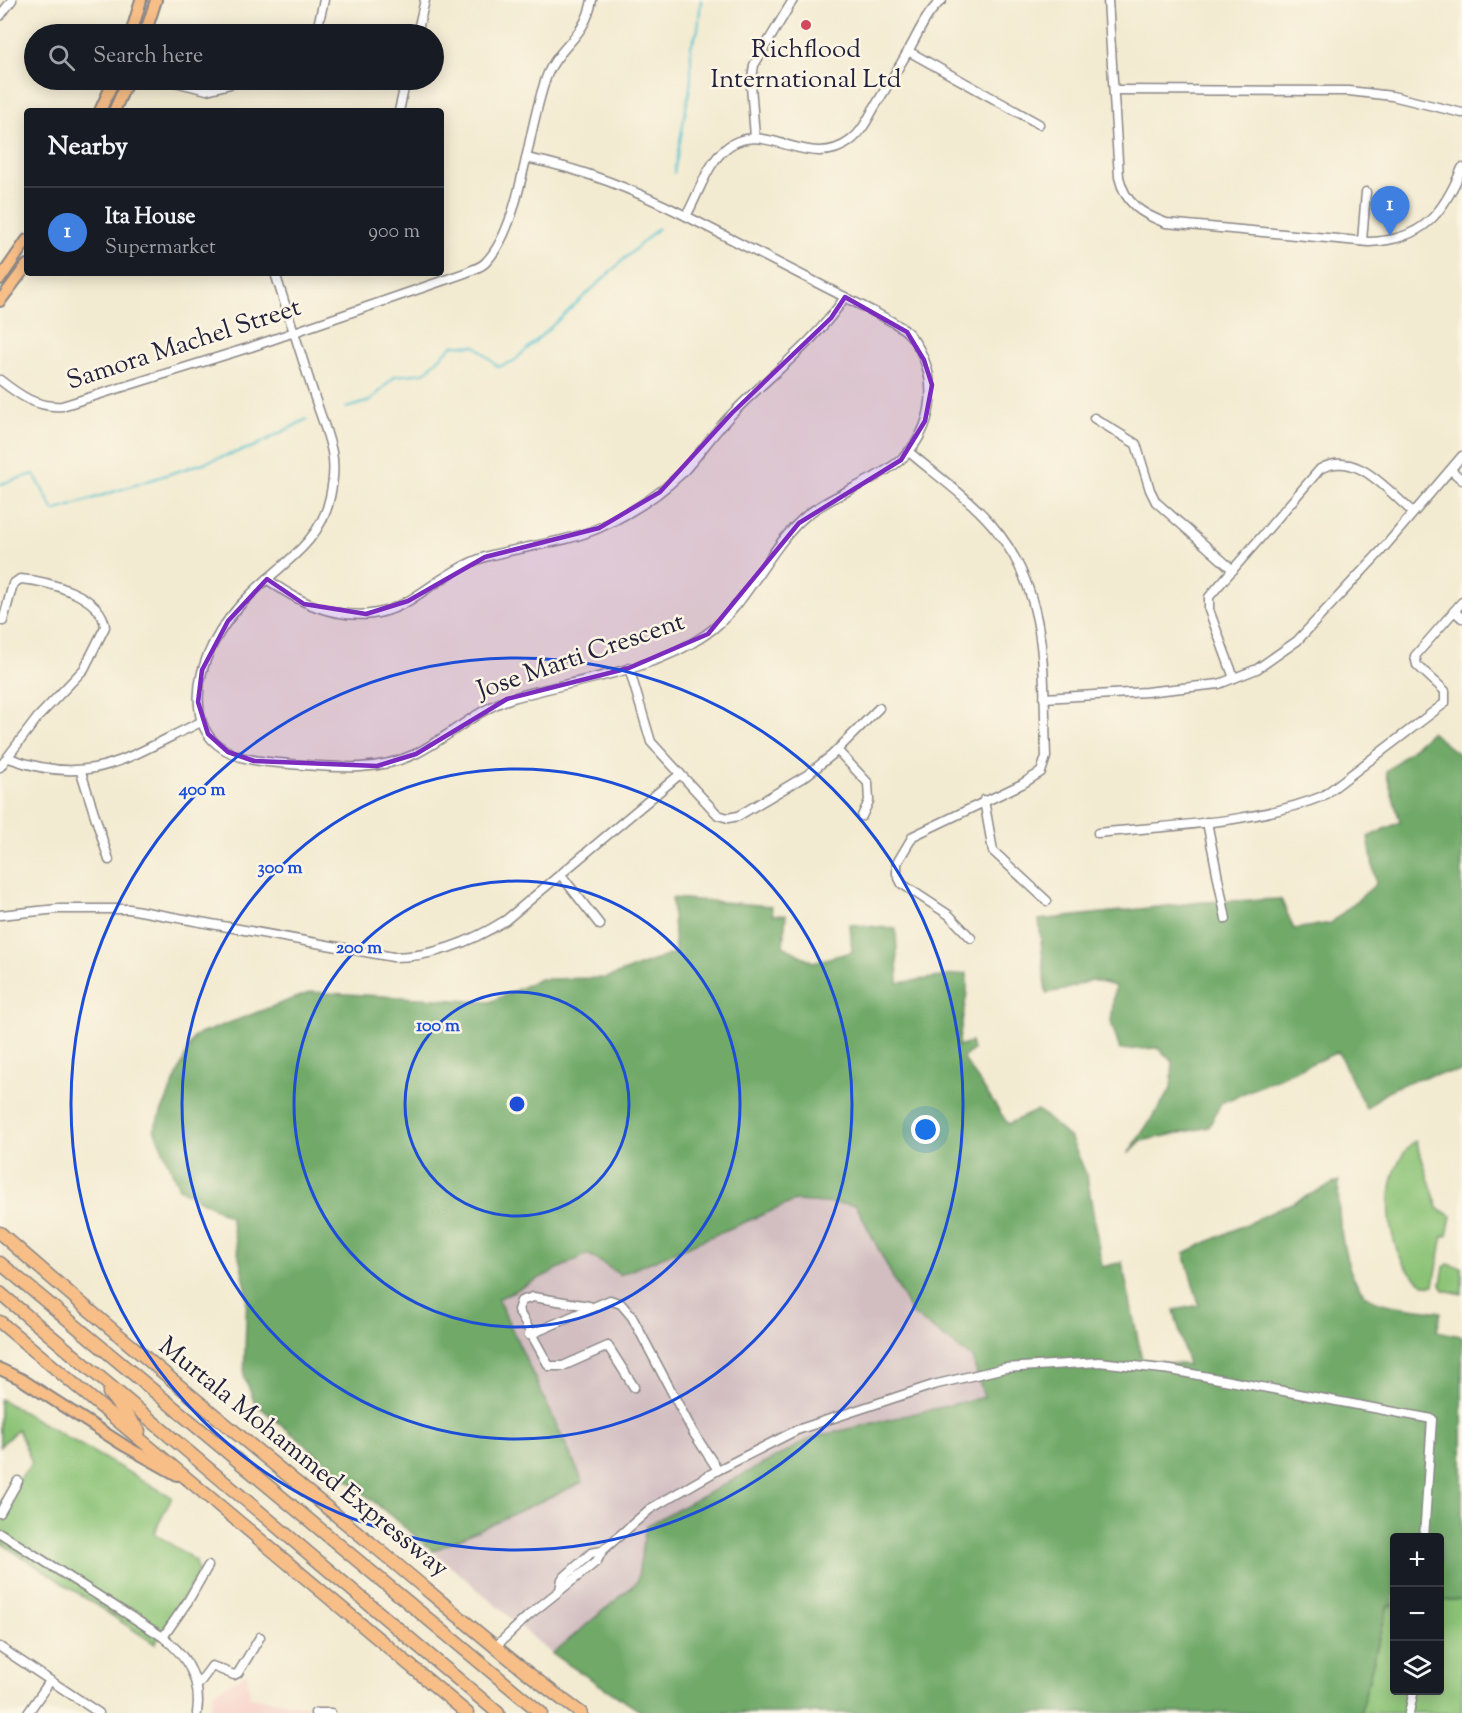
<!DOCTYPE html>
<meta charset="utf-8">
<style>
body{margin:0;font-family:"Sorts Mill Goudy",serif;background:#20242c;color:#f1f3f6}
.controls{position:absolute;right:18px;bottom:18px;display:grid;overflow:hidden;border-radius:6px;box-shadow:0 3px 15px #0003}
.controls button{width:54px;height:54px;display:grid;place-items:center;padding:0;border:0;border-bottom:2px solid #363941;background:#171b24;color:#f1f3f6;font:30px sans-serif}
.you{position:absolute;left:926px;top:1130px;width:21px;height:21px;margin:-15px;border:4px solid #fff;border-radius:50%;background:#1a73e8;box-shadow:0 0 0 9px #1a73e833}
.badge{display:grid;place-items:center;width:39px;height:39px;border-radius:50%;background:#8c9099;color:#fff;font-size:20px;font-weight:700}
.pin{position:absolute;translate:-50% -50px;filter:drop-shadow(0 2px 3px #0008)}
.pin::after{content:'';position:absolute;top:32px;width:21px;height:18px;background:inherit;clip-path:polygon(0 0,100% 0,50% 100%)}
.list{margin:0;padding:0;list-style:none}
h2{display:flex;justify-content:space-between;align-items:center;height:78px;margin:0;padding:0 24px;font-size:26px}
h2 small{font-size:20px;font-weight:400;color:#9ea1a6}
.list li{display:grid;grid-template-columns:39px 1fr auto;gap:18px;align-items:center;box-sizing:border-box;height:90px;padding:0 24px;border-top:2px solid #363941}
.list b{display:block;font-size:22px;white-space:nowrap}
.list p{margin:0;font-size:20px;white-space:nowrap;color:#9ea1a6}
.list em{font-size:20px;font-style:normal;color:#9ea1a6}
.icon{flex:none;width:33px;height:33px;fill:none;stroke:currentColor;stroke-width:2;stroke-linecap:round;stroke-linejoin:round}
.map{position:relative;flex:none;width:1462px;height:1713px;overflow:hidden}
.search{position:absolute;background:#171b24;box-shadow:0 3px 15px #0003;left:24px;top:24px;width:420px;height:66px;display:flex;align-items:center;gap:15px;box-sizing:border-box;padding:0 21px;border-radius:33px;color:#9ea1a6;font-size:22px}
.panel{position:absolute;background:#171b24;box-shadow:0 3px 15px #0003;left:24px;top:108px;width:420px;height:168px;border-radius:6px}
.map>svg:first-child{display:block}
.built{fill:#f7d0c9}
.industrial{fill:#d2bec1}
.green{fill:#8bc376;stroke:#567258;stroke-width:1.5}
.forest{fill:#70a967;stroke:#496651;stroke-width:1.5}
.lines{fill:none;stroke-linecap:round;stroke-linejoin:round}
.stream{stroke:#56c1d0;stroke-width:2}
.minor-casing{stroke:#8a8686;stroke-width:11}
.major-casing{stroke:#8a8686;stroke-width:14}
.highway-casing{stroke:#8a8686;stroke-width:15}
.minor{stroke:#fff;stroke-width:8}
.major{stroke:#f7be87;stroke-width:10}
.highway{stroke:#f7be87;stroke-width:12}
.marked{fill:#7b2cbf;fill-opacity:0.2;stroke:#7b2cbf;stroke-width:4.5;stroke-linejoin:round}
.ring{fill:none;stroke:#1d4ed8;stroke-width:3}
.poi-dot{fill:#d1495b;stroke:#fcf5e5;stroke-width:2}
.labels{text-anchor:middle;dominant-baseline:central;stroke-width:5;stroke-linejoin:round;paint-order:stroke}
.poi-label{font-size:26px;fill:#22223b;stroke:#fcf5e5}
.street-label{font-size:26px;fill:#22223b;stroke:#fcf5e5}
.centre{fill:#1d4ed8;stroke:#fcf5e5;stroke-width:3}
.ring-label{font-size:18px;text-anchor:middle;font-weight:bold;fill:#1d4ed8;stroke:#fcf5e5;stroke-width:5;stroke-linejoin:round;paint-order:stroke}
</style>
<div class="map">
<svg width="1462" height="1713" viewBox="0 0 1462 1713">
<rect width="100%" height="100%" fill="#fcf5e5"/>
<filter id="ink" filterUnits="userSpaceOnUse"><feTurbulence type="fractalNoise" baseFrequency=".0167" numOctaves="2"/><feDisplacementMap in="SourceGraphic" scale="12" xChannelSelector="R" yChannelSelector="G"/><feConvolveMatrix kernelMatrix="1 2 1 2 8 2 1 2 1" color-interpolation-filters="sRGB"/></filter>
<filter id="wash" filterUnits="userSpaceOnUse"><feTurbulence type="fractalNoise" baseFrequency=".008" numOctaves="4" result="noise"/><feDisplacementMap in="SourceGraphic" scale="24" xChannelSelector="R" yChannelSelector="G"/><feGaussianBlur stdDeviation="1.35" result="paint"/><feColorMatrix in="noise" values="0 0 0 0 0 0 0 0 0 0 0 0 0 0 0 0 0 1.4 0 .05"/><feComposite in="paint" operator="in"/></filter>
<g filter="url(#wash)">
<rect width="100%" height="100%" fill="#f3ebd1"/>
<!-- built -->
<path class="built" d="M247 1673 250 1697 313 1707 311 1713H210L213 1693Z"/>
<!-- industrial -->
<path class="industrial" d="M795 1201 856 1204 911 1313 972 1358 984 1397 814 1437 647 1526 637 1582 552 1654 433 1551 583 1482 497 1299 588 1254 620 1275Z"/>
<!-- green -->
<g class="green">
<path d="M1416 1140 1438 1208 1451 1216 1447 1236 1443 1235 1434 1285C1426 1287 1420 1282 1414 1276 1382 1248 1380 1166 1416 1140Z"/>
<path d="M1448 1264 1462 1267V1294L1444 1290 1441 1284 1444 1267Z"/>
<path d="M0 1399 172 1497 154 1533 196 1561 198 1574 155 1644 0 1542V1503L32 1463 18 1429 0 1446Z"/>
<path d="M1462 1599V1713H1360L1388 1606 1394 1605V1690H1440V1601Z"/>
</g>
<!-- forest -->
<g class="forest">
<path d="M1431 732 1462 757V1072C1426 1073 1392 1083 1366 1109L1338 1052 1221 1103 1209 1127 1141 1141 1128 1154 1171 1089 1173 1062 1158 1048 1120 1050 1111 1022 1115 986 1092 980 1064 990 1046 993 1039 920 1203 902 1281 899 1294 929 1331 923 1376 884 1368 837 1400 822 1386 772Z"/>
<path d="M672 898 771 906 773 915H786L783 946 813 962 852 952 850 924 896 929 898 983 967 973V993L958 1046 971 1042 973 1050 963 1058 1008 1124 1038 1110 1071 1139 1087 1176 1102 1267 1122 1262 1142 1359 1188 1365 1174 1310 1199 1305 1184 1253 1339 1181C1337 1210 1342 1284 1372 1299 1391 1308 1419 1308 1441 1312L1437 1331 1462 1336V1599L1440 1601V1538H1394V1605L1388 1606 1360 1713H643L552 1654 637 1582 646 1526 814 1437 984 1397 972 1358 911 1313 856 1205 795 1201 620 1275 588 1254 498 1299 583 1482 433 1551 255 1403 244 1376 247 1292 230 1217 179 1188 154 1129 194 1036 311 992 490 1002 540 979 606 978 675 953Z"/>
</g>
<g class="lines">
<!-- stream -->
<g class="stream">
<path d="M674 173 691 82V46L698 30 701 0"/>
<path d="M346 408 370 401 395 376 424 373 453 345 476 346 498 367 514 361 658 228"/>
<path d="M0 484 34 474 54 511 253 447 307 419"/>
</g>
</g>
</g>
<g filter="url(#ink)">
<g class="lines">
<defs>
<g id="minor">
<path d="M1108 0 1119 177C1125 204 1142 214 1166 223L1369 242C1423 240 1443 214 1462 168"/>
<path d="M0 16 12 0"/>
<path d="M316 34 324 0"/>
<path d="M417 34 425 0"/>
<path d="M908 51 1039 124"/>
<path d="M167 80 207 90 246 80"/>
<path d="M1114 90 1349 91 1392 96 1462 113"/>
<path d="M399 111 406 80"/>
<path d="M755 137 751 85 754 65 793 0"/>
<path d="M526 158C584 169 634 190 686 216 696 199 702 179 713 163 753 103 803 176 850 141 861 133 868 119 874 108 885 90 896 72 907 53 918 35 925 14 942 0"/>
<path d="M1362 241 1366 192"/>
<path d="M275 273C288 314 301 354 314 395 320 414 328 433 332 452 335 467 333 483 330 497 321 543 281 564 251 594 222 622 195 664 199 706 200 722 205 735 218 745 238 761 265 762 290 764 333 767 375 773 415 754 450 737 476 709 513 698 576 679 650 673 705 635 749 605 767 548 807 515 835 493 870 484 898 462 937 431 941 372 909 334 901 325 889 320 878 314L686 216"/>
<path d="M0 380C19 395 37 408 62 406L251 347 465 273C471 270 480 268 485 263 523 225 527 124 548 73 561 44 585 38 592 0"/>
<path d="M1094 418 1136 444 1150 490 1156 502 1233 570"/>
<path d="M909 452C936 475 969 498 992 525 1050 592 1043 674 1046 757L1041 772 1022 784 913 836 897 863V874L902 884 949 915 971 938"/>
<path d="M1451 470 1462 480"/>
<path d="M267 579C308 610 362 630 410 600 434 585 457 566 485 557 523 546 562 544 599 528 630 514 658 496 682 473 701 453 715 430 735 411 773 372 815 343 845 297"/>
<path d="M1454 611 1462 618"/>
<path d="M629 668 651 742 718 815 728 818 738 816 807 775 832 755 879 708"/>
<path d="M1234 678 1209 610V597L1320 469C1357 449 1387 491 1413 512"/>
<path d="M1044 698 1146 692 1219 684 1257 669 1297 641 1381 551 1462 456"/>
<path d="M837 750 868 783 869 801 862 816"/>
<path d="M9 758C92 789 128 756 201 722"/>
<path d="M0 767 38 717 84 669 105 627C102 595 47 581 20 579L13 584 3 621"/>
<path d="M81 772 109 860"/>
<path d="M984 800 993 851 1047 901"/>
<path d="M1207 822 1226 919"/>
<path d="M1098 833C1172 825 1253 824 1323 796L1445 703V691L1417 665 1415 656 1462 602"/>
<path d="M561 875 600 925"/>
<path d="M0 915 58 909H129L393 957C434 957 471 942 506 920L679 775"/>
<path d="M589 1306 533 1297 521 1301 518 1310 549 1366H563L608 1346 634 1387"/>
<path d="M529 1335 610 1300 621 1304 632 1317 693 1432 718 1470"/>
<path d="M0 1513 18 1481"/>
<path d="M0 1533 163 1637C187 1656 202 1681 197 1713"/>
<path d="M560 1590 562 1579 591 1553 602 1551 650 1509 718 1470 797 1430 933 1385 1005 1368 1099 1362 1171 1370 1432 1419 1424 1538"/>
<path d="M163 1637 188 1601 208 1566"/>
<path d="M0 1647 99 1713"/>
<path d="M494 1648 529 1615 597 1561 602 1551"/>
<path d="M197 1686 212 1666 234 1675 238 1673 260 1637"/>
<path d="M28 1713 50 1681"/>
<path d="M315 1713H331"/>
<path d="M1409 1713 1414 1690"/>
</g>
<g id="major">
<path d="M131 34 141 0"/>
<path d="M145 34 156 0"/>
<path d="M100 111 114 80"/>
<path d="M114 111 128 80"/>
<path d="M0 279 27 240"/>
<path d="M0 301 27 265"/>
<path d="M0 1369 21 1379 125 1446 177 1475"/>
</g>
<g id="highway">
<path d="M0 1233C124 1342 251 1446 379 1550 446 1605 510 1662 581 1713"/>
<path d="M0 1263 541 1713"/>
<path d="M0 1293 498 1713"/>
<path d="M0 1322 467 1713"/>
<path d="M109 1393 139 1431"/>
</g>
</defs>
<!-- minor casing -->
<use href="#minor" class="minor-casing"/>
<!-- major casing -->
<use href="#major" class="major-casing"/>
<!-- highway casing -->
<use href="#highway" class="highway-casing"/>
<!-- minor -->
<use href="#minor" class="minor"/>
<!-- major -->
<use href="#major" class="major"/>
<!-- highway -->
<use href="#highway" class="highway"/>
</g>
</g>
<!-- marked area -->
<path class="marked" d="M845 297 907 332 924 360 932 385 925 421 901 460 799 523 708 634 629 668 507 699 416 754 377 766 254 761 228 752 208 734 198 702 202 670 228 621 267 579 304 604 366 614 408 601 485 557 599 528 660 492 732 413 831 318Z"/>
<!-- distance rings -->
<g class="ring">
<circle cx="517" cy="1104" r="112"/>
<circle cx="517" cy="1104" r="223"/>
<circle cx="517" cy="1104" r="335"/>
<circle cx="517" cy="1104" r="446"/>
</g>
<!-- markers -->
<circle class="poi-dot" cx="806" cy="25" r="6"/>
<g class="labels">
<!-- poi labels -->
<g class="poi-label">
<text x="806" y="50">Richflood<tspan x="806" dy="30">International Ltd</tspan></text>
</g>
<!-- street labels -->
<g class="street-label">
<text transform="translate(184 345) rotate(-18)">Samora Machel Street</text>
<text transform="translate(581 657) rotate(-19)">Jose Marti Crescent</text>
<text transform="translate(303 1458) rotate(39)">Murtala Mohammed Expressway</text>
</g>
</g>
<circle cx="517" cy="1104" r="9" class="centre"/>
<g class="ring-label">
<text x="202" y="795">400 m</text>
<text x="280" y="873">300 m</text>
<text x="359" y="953">200 m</text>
<text x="438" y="1031">100 m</text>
</g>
</svg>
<div class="controls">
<button>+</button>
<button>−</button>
<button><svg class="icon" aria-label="layers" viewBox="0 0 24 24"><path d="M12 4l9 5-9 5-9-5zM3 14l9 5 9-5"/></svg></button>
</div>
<div class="you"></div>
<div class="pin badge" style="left:1390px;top:236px;background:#3f7fe0">1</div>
<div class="search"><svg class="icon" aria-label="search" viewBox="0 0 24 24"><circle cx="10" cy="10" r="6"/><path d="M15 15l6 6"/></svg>Search here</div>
<section class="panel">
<h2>Nearby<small></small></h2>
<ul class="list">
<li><span class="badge" style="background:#3f7fe0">1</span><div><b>Ita House</b><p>Supermarket</p></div><em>900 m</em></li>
</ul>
</section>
</div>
